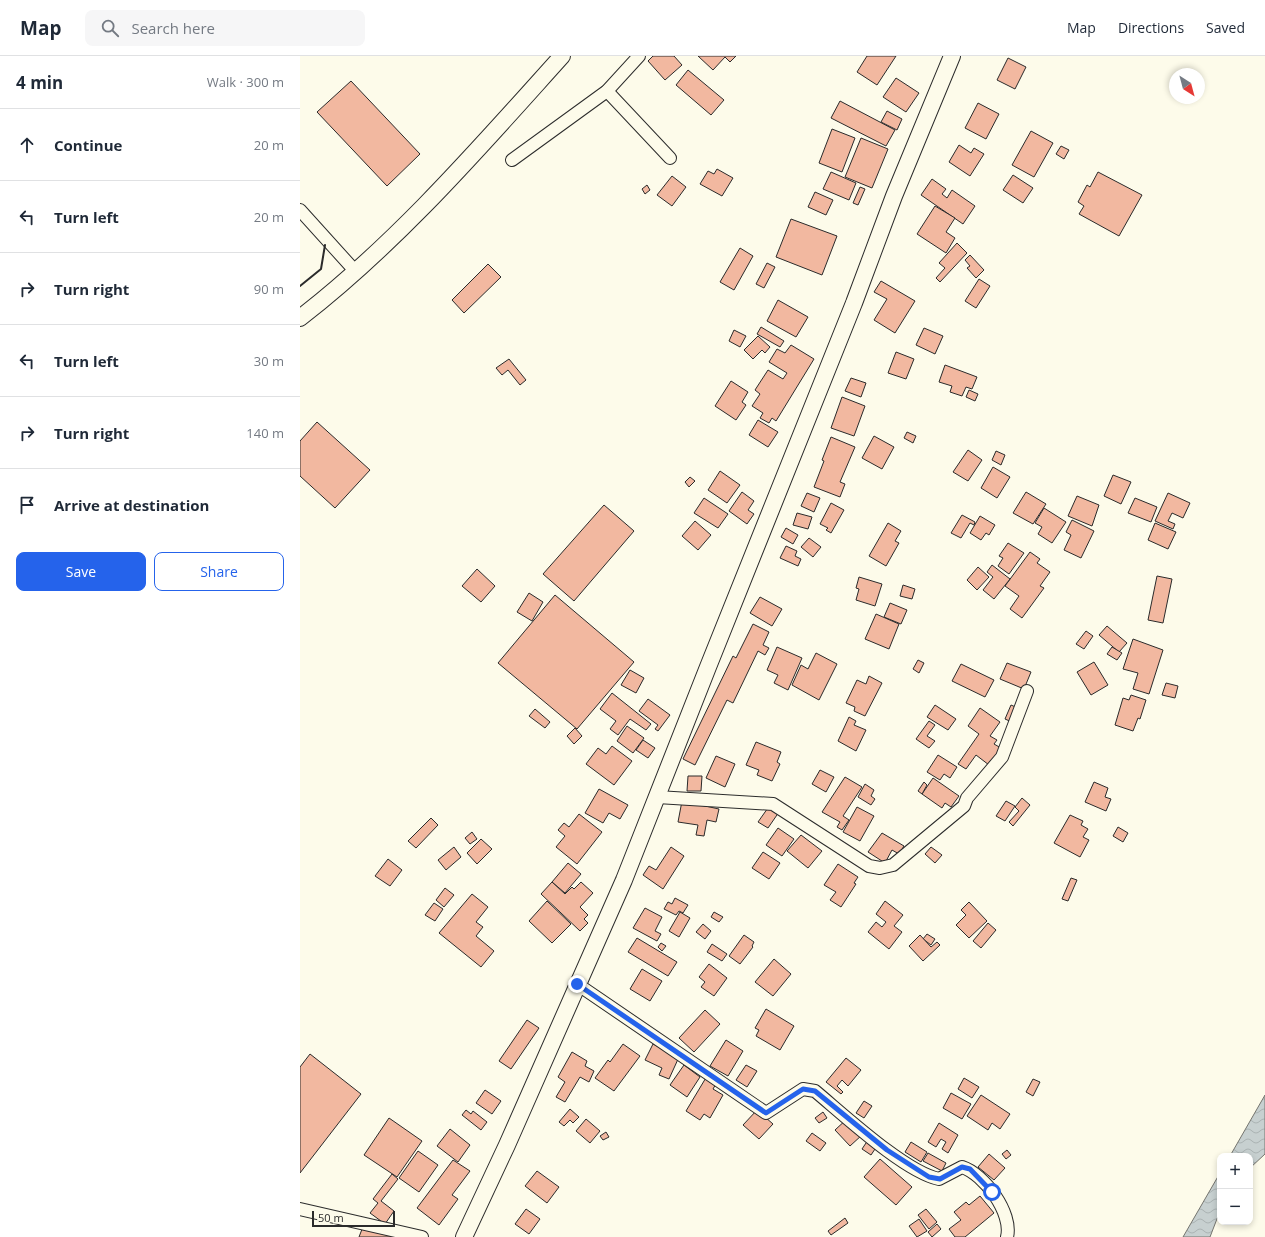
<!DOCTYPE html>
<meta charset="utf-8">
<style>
body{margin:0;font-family:"Open Sans",sans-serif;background:#f6f6f7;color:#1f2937}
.controls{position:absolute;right:12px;bottom:12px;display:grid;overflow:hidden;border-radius:8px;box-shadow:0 2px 6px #0003}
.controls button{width:36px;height:36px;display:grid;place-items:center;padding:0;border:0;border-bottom:1px solid #e0e1e3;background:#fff;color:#1f2937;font:20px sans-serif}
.compass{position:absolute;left:869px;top:12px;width:36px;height:36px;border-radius:50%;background:#fff;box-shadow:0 2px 6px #0003;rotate:144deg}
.scale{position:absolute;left:12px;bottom:10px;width:83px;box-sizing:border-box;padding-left:4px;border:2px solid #2b2b2b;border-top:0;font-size:11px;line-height:14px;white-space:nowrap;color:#2b2b2b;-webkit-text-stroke:3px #fdfbea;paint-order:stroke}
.stop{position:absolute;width:12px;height:12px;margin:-9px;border:3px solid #2563eb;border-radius:50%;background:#fff}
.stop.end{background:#2563eb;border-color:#fff;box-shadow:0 1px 4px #0008}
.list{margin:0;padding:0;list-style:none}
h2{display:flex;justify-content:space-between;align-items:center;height:52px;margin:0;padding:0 16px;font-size:17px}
h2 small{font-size:13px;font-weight:400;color:#747a83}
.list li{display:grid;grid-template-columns:26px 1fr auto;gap:12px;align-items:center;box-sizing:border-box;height:72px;padding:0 16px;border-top:1px solid #e0e1e3}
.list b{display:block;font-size:15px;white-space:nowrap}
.list em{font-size:13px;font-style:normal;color:#747a83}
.actions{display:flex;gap:8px;padding:12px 16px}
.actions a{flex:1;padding:9px 0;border:1px solid #2563eb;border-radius:8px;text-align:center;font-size:14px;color:#2563eb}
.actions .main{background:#2563eb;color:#fff}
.icon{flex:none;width:22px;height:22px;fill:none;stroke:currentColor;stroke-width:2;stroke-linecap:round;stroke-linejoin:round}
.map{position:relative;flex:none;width:965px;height:1181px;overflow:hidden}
header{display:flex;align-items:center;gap:24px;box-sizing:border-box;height:56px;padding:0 20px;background:#fff;border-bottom:1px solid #e0e1e3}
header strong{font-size:19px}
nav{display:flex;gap:22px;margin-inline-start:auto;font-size:14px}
.search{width:280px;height:36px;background:#f6f6f7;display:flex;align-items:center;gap:10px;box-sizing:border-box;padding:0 14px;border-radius:8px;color:#747a83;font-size:15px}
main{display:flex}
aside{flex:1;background:#fff}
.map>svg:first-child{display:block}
.water{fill:url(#water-waves);stroke:#74746e}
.building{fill:#f2b8a0;stroke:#2b2b2b}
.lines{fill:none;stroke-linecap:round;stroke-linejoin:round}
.minor-casing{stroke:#2b2b2b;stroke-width:14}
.major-casing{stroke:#2b2b2b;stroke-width:18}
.minor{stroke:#fdfbea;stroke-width:12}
.major{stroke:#fdfbea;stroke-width:16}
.wall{stroke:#2b2b2b;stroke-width:2}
.route{stroke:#2563eb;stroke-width:5}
</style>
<header>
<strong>Map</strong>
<div class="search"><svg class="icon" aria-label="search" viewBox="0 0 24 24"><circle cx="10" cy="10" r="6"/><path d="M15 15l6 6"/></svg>Search here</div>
<nav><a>Map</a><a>Directions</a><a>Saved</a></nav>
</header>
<main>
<aside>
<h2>4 min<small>Walk · 300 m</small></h2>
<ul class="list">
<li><svg class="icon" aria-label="ahead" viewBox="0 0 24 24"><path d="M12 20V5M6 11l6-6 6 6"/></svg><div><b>Continue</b></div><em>20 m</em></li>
<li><svg class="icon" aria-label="left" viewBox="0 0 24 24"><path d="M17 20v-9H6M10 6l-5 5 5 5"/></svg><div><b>Turn left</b></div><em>20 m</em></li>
<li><svg class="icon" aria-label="right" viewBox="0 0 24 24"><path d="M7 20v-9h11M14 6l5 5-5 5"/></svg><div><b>Turn right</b></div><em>90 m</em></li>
<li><svg class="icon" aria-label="left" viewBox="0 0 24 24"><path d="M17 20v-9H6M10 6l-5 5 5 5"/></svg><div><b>Turn left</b></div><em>30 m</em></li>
<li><svg class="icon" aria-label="right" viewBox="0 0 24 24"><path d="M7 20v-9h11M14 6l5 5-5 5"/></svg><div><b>Turn right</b></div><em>140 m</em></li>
<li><svg class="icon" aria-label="arrive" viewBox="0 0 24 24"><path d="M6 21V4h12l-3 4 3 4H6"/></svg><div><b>Arrive at destination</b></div></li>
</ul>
<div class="actions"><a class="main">Save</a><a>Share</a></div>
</aside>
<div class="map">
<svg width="965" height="1181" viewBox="0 0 965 1181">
<defs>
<pattern id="water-waves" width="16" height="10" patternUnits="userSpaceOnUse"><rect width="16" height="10" fill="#c7d0d0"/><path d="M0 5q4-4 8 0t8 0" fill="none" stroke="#abb3b3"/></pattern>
</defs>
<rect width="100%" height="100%" fill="#fdfbea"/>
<!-- water -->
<g class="water">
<path d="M965 1039V1098L950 1112V1100H930Z"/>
<path d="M920 1117V1155L910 1181H883Z"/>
</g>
<!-- building -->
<g class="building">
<path d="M353 0H374L382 9 365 24 348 5Z"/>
<path d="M398 0H436L430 6 425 1 413 14Z"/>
<path d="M567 0H596L577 29 557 16Z"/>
<path d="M708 2 726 11 715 33 697 24Z"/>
<path d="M388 14 424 44 411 59 376 29Z"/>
<path d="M596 22 619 37 606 56 583 41Z"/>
<path d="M51 25 120 98 87 130 17 56Z"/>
<path d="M540 45 595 74 586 90 531 62Z"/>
<path d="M678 47 699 58 686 83 665 72Z"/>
<path d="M587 55 602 63 597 74 581 66Z"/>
<path d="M532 73 555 82 542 116 519 107Z"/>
<path d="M731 75 753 87 734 121 712 109Z"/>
<path d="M561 82 588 93 572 132 545 121Z"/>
<path d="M659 89 671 97 674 92 684 98 670 120 649 106Z"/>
<path d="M761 90 769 94 764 103 756 98Z"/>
<path d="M417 113 433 122 422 140 400 128 408 115 414 118Z"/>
<path d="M531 116 556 127 549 144 523 133Z"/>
<path d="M798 116 842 139 819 180 779 158 784 150 778 146 787 129 790 131Z"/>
<path d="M713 119 733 132 723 147 703 134Z"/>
<path d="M372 120 386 131 372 150 357 139Z"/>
<path d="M632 123 646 133 642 138 647 142 652 134 675 150 663 168 621 139Z"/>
<path d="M347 129 350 134 345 138 342 133Z"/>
<path d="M560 131 565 133 558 149 553 147Z"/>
<path d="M515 136 533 144 526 159 508 151Z"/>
<path d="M635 150 655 162 646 176 655 182 646 197 617 178Z"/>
<path d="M491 163 537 180 522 219 476 201Z"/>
<path d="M657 187 667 197 640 226 636 222 645 212 639 207Z"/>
<path d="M440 192 453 200 434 234 420 226Z"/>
<path d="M670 199 684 214 676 222 667 212 670 210 665 204Z"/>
<path d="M467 207 475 211 464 232 456 228Z"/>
<path d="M188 208 201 221 164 257 152 244Z"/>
<path d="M679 223 690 230 676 252 665 245Z"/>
<path d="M581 225 615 245 595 277 574 264 587 243 574 236Z"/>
<path d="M478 244 508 261 496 281 467 265Z"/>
<path d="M461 271 484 285 480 291 457 278Z"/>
<path d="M624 272 643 280 635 298 616 289Z"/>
<path d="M434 274 446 280 440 291 429 285Z"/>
<path d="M458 280 470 291 465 297 462 294 453 303 444 294Z"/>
<path d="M491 289 514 303 476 365 472 362 469 367 460 362 463 357 452 350 460 338 455 334 468 314 483 323 487 317 469 306 477 293 485 297Z"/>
<path d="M596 296 614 303 606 323 588 317Z"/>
<path d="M209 303 226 324 220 329 208 314 202 319 196 312Z"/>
<path d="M645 309 677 321 672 333 666 331 662 340 650 336 652 330 639 326Z"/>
<path d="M551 322 566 327 561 341 545 335Z"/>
<path d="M431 325 448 336 442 346 446 349 436 364 415 350Z"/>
<path d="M669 334 678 338 675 345 666 341Z"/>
<path d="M542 341 565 350 554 380 531 372Z"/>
<path d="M458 364 478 376 468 391 449 379Z"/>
<path d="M17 366 70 414 35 452 0 420V385Z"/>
<path d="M607 376 616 380 613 387 604 382Z"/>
<path d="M574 380 594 391 582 413 562 402Z"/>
<path d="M531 381 555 391 540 426 545 428 540 441 514 431 524 405 522 404Z"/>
<path d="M668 394 682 404 668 425 653 416Z"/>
<path d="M696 395 705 399 701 409 692 404Z"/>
<path d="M693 411 710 421 697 442 681 432Z"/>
<path d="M420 415 440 429 427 447 408 434Z"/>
<path d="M813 419 831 426 821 448 804 440Z"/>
<path d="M390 421 395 425 389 431 385 426Z"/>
<path d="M442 436 454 445 448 454 454 458 447 468 429 455Z"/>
<path d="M726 436 746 448 733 468 713 457Z"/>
<path d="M507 437 520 442 514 456 501 450Z"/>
<path d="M868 437 890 447 883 462 872 457 868 465 875 468 873 473 855 465Z"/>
<path d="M777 440 799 449 792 470 768 460Z"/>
<path d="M404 442 428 458 418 472 394 457Z"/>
<path d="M835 442 857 451 851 466 828 457Z"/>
<path d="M531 447 544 454 531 477 526 474 528 472 520 468Z"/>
<path d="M304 449 334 475 274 545 243 518Z"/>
<path d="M744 452 766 466 752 487 738 478 742 471 735 467Z"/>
<path d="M497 457 512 461 508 473 493 469Z"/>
<path d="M662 459 675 466 674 469 670 467 661 482 651 477Z"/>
<path d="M680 460 695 469 689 479 686 477 681 484 670 477Z"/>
<path d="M772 464 794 475 781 502 764 494 771 479 766 476Z"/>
<path d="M395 465 411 479 398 494 382 480Z"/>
<path d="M588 467 601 475 595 485 599 487 586 510 569 500Z"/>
<path d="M855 467 876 476 868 493 848 484Z"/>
<path d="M486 472 498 479 493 488 481 481Z"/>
<path d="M509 482 521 491 513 501 501 491Z"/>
<path d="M708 487 724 497 709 518 698 510 703 502 699 500Z"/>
<path d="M486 490 497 495 495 500 501 503 498 510 480 502Z"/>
<path d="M730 496 740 503 737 507 750 516 740 530 744 532 722 562 710 553 719 540 705 530Z"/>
<path d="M692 509 710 523 694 543 683 534 693 521 687 516Z"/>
<path d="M678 511 689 521 677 534 667 524Z"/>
<path d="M177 513 195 530 181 546 162 530Z"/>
<path d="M857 520 872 523 863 567 848 564Z"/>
<path d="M559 521 582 528 575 550 556 544 559 533 556 532Z"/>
<path d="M603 529 615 533 612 543 600 540Z"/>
<path d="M229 537 243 546 232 565 217 556Z"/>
<path d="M255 539 334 606 277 673 198 607Z"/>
<path d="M460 541 482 553 472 570 450 557Z"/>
<path d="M590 547 607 554 601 568 584 561Z"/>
<path d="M576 558 599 568 589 593 565 583Z"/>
<path d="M453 568 469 576 463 589 469 592 465 599 458 595 433 647 427 644 395 709 383 703 433 600 436 602Z"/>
<path d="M807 570 827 587 819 596 799 579Z"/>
<path d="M786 575 793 580 784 593 776 588Z"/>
<path d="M833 583 863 594 849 638 833 633 838 617 823 613Z"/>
<path d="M477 591 502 602 488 634 474 627 478 619 467 614Z"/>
<path d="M812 591 822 597 817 604 807 598Z"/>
<path d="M516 597 537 608 519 644 492 629 501 609 508 613Z"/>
<path d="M618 604 624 607 619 617 613 613Z"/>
<path d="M794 606 808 629 791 639 777 616Z"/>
<path d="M707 607 731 616 724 633 700 623Z"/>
<path d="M661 608 694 624 685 641 652 625Z"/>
<path d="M330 614 344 622 336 637 321 629Z"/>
<path d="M569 620 582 627 565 660 554 655 555 651 546 647 557 624 566 628Z"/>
<path d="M866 627 878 630 875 642 862 639Z"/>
<path d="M312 637 351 668 346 674 330 663 318 679 310 673 316 665 300 653Z"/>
<path d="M831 639 846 644 840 663 838 662 833 675 815 669 823 642 829 644Z"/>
<path d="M348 643 370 659 358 675 355 673 358 669 339 655Z"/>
<path d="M635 649 656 663 648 674 627 661Z"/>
<path d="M711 649 720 653 714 667 705 663Z"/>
<path d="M680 652 700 666 690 680 697 684 694 688 701 692 689 709 676 699 666 713 658 708 679 678 668 670Z"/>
<path d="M235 653 250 666 245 672 229 660Z"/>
<path d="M549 661 556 665 554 669 566 674 556 695 538 685Z"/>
<path d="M629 665 635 669 627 680 635 685 629 692 616 683Z"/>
<path d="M327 670 344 682 333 697 317 685Z"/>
<path d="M275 672 282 680 274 688 267 680Z"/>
<path d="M343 684 355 692 348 702 336 694Z"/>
<path d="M456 686 481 696 477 706 480 708 472 725 457 719 459 714 446 709Z"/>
<path d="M312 690 332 705 314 729 286 708 298 692 306 698Z"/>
<path d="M638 699 657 711 650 722 644 718 640 724 627 716Z"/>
<path d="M416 700 435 708 425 731 406 722Z"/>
<path d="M520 714 534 721 526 736 512 728Z"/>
<path d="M388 720H402L401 735H387Z"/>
<path d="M545 721 562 731 543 760 549 764 542 774 537 771 540 766 522 756Z"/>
<path d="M633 722 659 740 651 751 645 747 642 752 622 738Z"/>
<path d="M624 726 627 729 622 738 618 735Z"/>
<path d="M794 726 808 732 805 741 811 743 806 755 785 746Z"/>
<path d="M565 728 574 734 571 740 575 743 571 749 558 741Z"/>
<path d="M299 733 328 749 320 763 309 757 303 767 285 757Z"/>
<path d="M722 742 730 749 713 770 709 766 719 755 715 751Z"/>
<path d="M382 745 419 753 416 766 407 764 404 780 396 779 398 769 378 766Z"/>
<path d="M706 745 715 750 705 765 696 760Z"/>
<path d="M470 749 479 756 468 772 458 766Z"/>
<path d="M557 751 574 760 560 785 543 776Z"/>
<path d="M279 758 302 776 277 808 256 791 265 780 258 774 264 767 269 771Z"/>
<path d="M770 759 783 765 781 769 788 773 783 781 789 784 780 801 754 787Z"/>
<path d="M131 762 138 769 116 792 108 785Z"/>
<path d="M818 771 828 777 823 786 813 780Z"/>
<path d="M478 772 494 783 482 800 466 789Z"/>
<path d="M172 776 177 783 170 788 165 782Z"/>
<path d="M582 777 604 790 599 798 592 794 585 807 568 796Z"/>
<path d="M501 779 522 795 508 812 487 795Z"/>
<path d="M181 783 192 793 177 808 167 797Z"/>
<path d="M154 791 161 801 146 814 138 804Z"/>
<path d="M371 791 384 800 363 833 343 819 349 810 356 814Z"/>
<path d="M631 791 642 799 635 807 625 798Z"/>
<path d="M463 796 480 807 469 823 452 812Z"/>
<path d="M88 803 102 814 90 830 75 820Z"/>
<path d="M268 807 281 818 265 837 252 826Z"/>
<path d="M538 808 558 821 554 827 556 828 541 851 530 844 536 836 524 829Z"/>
<path d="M771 822 777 824 768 845 762 843Z"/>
<path d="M252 826 265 838 272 831 274 833 281 826 293 837 280 851 288 859 284 863 288 867 280 875 241 838Z"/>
<path d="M145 832 154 839 144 851 136 844Z"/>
<path d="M172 838 188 851 176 866 183 871 176 880 194 895 181 911 139 877Z"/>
<path d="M375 842 388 849 383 857 379 855 376 859 364 853 368 846 372 848Z"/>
<path d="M247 845 271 868 252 887 229 865Z"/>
<path d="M585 845 603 859 594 870 602 876 589 893 568 876 576 866 582 871 586 866 576 858Z"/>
<path d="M669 846 687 865 669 882 656 869 666 859 661 854Z"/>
<path d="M134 847 143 853 135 865 125 859Z"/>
<path d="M345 852 362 861 355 875 361 878 357 885 333 872Z"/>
<path d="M380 856 390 862 379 881 369 875Z"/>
<path d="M414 856 423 861 419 866 411 861Z"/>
<path d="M688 867 696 874 681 892 673 885Z"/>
<path d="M403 868 411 875 405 883 396 876Z"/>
<path d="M627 878 635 883 631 889 623 883Z"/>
<path d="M444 879 454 886 452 890 453 891 440 908 429 900Z"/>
<path d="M620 879 631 891 637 886 640 889 623 905 609 890Z"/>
<path d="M337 882 377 906 368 920 328 896Z"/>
<path d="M361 887 366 890 362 895 358 891Z"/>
<path d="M412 888 427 898 422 905 407 896Z"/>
<path d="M474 903 491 918 473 940 455 926Z"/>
<path d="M409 908 427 922 414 940 401 931 405 926 399 921Z"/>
<path d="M342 913 362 925 350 945 330 933Z"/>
<path d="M466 953 494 970 480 994 456 980 459 974 455 972Z"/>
<path d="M405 954 420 968 394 996 379 982Z"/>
<path d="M227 964 239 972 211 1013 199 1005Z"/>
<path d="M426 984 443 995 428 1020 410 1010Z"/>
<path d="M323 988 340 1000 314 1035 295 1022 308 1004 310 1006Z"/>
<path d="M353 988 379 1001 369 1023 359 1019 362 1012 345 1004Z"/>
<path d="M272 996 287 1005 285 1010 294 1015 289 1026 280 1021 265 1046 256 1041 265 1026 258 1021Z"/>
<path d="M10 998 61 1038 0 1117V1011Z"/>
<path d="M546 1002 561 1014 548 1030 542 1024 537 1030 543 1036 541 1038 526 1026Z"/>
<path d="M384 1009 400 1021 387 1041 370 1029Z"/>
<path d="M446 1009 457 1015 447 1031 436 1024Z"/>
<path d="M407 1020 417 1026 413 1033 423 1039 410 1062 404 1058 400 1064 386 1055Z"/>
<path d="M664 1022 679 1031 672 1042 658 1033Z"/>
<path d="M733 1023 740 1026 733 1040 726 1036Z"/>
<path d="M185 1034 201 1045 192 1058 176 1047Z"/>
<path d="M651 1037 671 1048 662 1063 643 1052Z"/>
<path d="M681 1039 710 1058 700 1073 692 1067 688 1074 667 1060Z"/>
<path d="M564 1045 572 1050 564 1062 556 1057Z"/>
<path d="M270 1053 279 1061 273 1067 270 1064 264 1070 259 1066Z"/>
<path d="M166 1054 171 1058 173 1055 187 1066 181 1074 162 1059Z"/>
<path d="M457 1054 473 1068 459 1083 443 1069Z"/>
<path d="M523 1056 527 1062 519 1067 515 1062Z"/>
<path d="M89 1062 122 1085 97 1121 64 1099Z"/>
<path d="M548 1062 562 1079 550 1090 535 1074Z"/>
<path d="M286 1063 300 1075 290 1087 276 1075Z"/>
<path d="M639 1067 658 1079 648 1097 642 1093 646 1086 641 1083 636 1091 628 1086Z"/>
<path d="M150 1073 170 1089 158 1106 137 1090Z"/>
<path d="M306 1076 309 1081 303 1084 300 1080Z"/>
<path d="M512 1077 526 1087 520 1095 506 1085Z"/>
<path d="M568 1084 577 1090 571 1099 562 1093Z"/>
<path d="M611 1086 627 1096 621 1106 605 1096Z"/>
<path d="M707 1094 711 1099 706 1103 702 1098Z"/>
<path d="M118 1095 138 1109 119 1136 99 1122Z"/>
<path d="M628 1097 646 1107 642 1115 623 1105Z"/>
<path d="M689 1098 705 1112 694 1124 678 1111Z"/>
<path d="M580 1103 612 1131 596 1149 564 1121Z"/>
<path d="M153 1104 170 1115 152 1139 158 1143 139 1169 117 1152Z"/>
<path d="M237 1115 259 1131 247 1147 225 1130Z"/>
<path d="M92 1118 98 1123 81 1145 94 1155 85 1168 70 1157 78 1147 73 1143Z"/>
<path d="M680 1140 694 1157 665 1181H655L649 1173 661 1164 654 1156 666 1146 669 1149Z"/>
<path d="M226 1153 240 1163 229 1178 215 1168Z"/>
<path d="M626 1153 637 1166 629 1173 618 1159Z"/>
<path d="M545 1162 548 1167 531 1179 528 1175Z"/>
<path d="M619 1163 627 1175 617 1181 609 1170Z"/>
<path d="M64 1168 99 1181H59Z"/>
<path d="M637 1168 641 1173 632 1181 628 1176Z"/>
</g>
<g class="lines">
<defs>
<g id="minor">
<path d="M307 35 370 102"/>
<path d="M212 104 307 35 339 0"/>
<path d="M0 154 56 216"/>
<path d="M357 741 473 748 569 810 580 812 593 809 664 750 667 742 702 701 727 635"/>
<path d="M277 928 466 1057 503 1033 515 1035C544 1059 605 1116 639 1123L662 1111C684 1118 713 1157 707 1181"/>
<path d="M0 1153 122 1181"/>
</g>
<g id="major">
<path d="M0 262C98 186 180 91 262 0"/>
<path d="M164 1181 207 1089 324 824 408 611 554 247 594 140 652 0"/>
</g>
</defs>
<!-- minor casing -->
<use href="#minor" class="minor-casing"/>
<!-- major casing -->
<use href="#major" class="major-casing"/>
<!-- minor -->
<use href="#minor" class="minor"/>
<!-- major -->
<use href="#major" class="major"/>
<!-- wall -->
<path class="wall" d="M0 230 21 213 25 189"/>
</g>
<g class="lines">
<!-- route -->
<path class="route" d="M277 928 466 1057 503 1033 515 1035 587 1094 629 1121 640 1123 662 1111 670 1113 692 1136"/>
</g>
</svg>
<div class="controls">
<button>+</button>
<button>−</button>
</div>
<svg class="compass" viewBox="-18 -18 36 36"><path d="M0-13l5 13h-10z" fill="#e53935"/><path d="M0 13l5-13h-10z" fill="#747a83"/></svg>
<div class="scale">50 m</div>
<div class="stop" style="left:692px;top:1136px"></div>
<div class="stop end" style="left:277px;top:928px"></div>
</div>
</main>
